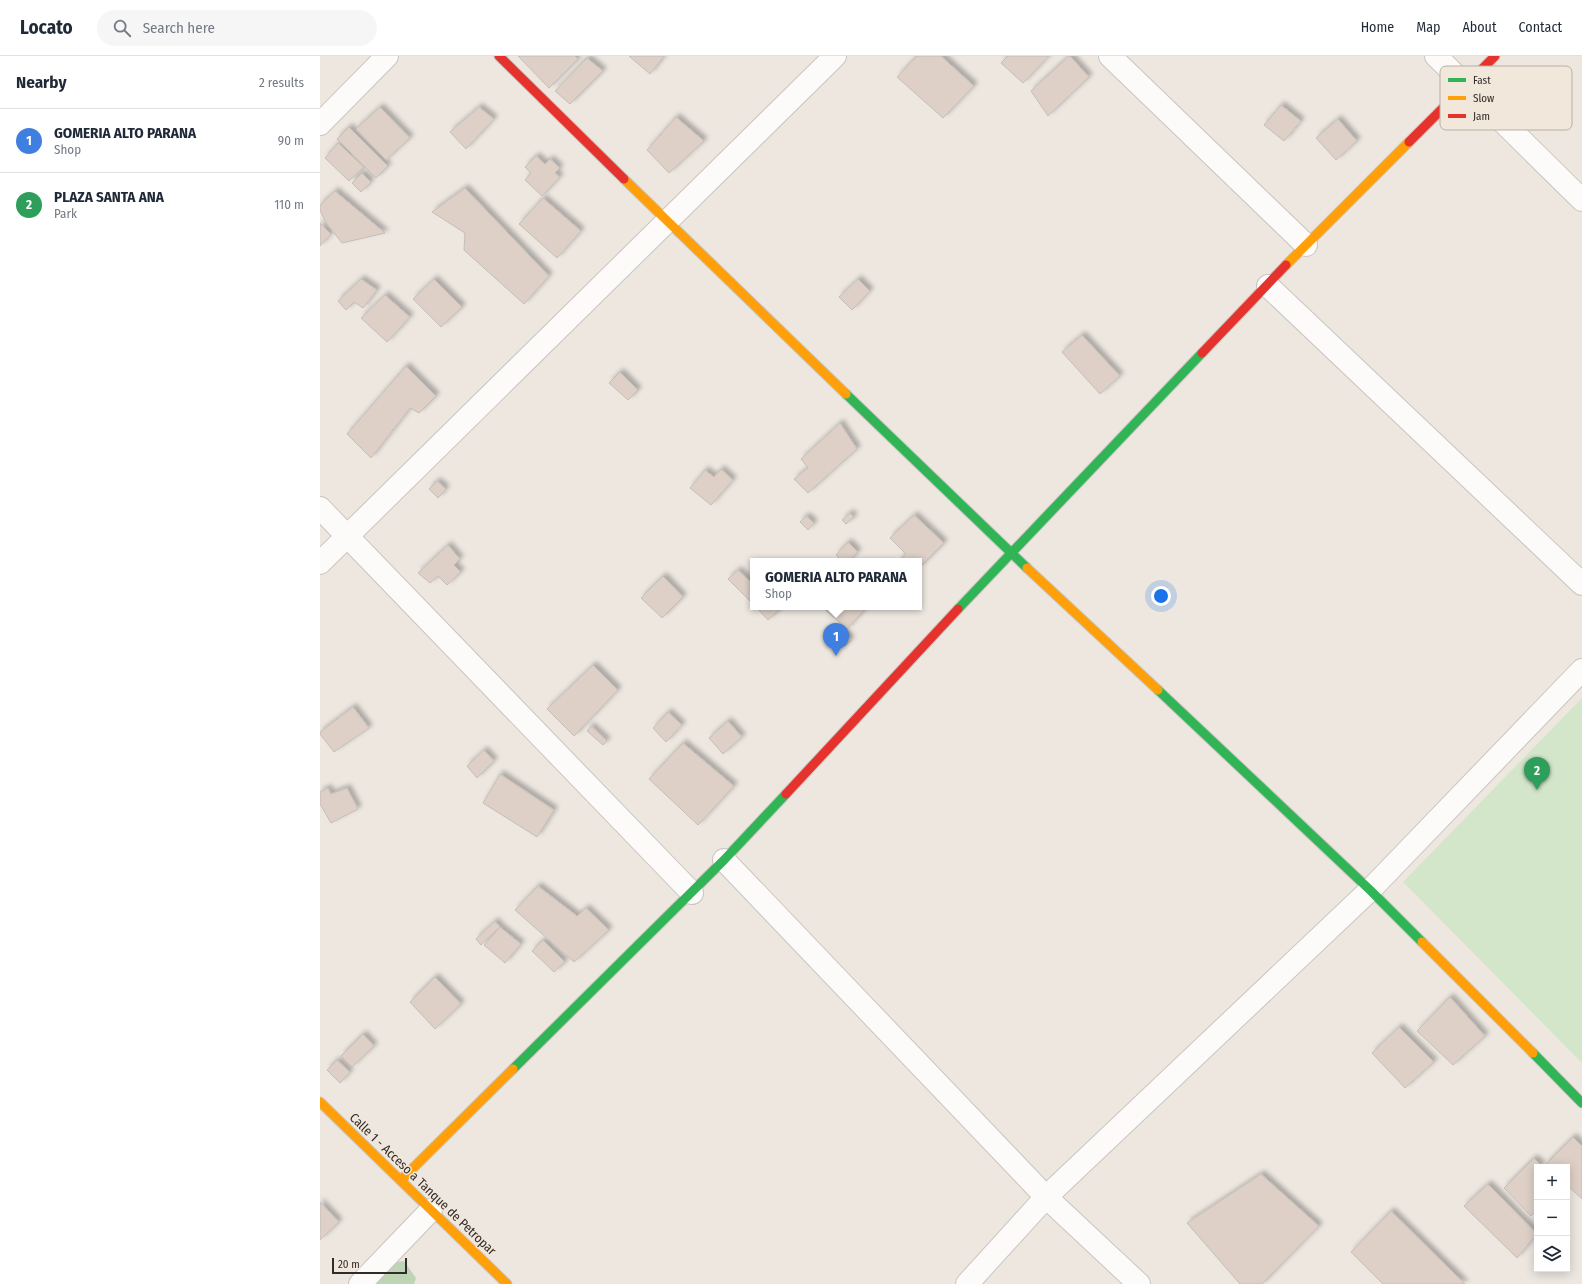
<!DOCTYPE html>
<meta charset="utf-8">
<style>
body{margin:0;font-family:"Fira Sans Condensed",sans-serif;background:#f6f6f7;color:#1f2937}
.controls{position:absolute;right:12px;bottom:12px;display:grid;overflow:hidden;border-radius:0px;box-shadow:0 2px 10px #0003}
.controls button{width:36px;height:36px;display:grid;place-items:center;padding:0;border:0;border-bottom:1px solid #e0e1e3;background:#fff;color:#1f2937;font:20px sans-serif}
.scale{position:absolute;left:12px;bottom:10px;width:75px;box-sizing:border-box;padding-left:4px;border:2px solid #302c28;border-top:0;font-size:11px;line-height:14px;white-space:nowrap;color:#302c28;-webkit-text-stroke:3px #f2e7db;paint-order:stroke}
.you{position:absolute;left:841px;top:540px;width:14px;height:14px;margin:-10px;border:3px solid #fff;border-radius:50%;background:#1a73e8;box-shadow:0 0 0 6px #1a73e833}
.badge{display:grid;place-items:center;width:26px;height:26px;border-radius:50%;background:#726d68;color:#fff;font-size:13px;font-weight:700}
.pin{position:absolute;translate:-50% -33px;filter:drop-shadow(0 1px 2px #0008)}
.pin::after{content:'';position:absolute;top:21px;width:14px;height:12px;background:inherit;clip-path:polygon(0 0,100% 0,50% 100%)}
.popup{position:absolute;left:430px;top:502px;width:172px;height:52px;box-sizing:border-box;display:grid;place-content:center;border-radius:0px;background:#fff;filter:drop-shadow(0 1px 3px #0005);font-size:13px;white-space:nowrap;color:#747a83}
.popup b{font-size:15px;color:#1f2937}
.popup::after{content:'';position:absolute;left:50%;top:100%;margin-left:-8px;border:8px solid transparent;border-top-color:#fff}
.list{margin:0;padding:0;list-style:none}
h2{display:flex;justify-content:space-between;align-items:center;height:52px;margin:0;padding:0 16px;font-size:17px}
h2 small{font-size:13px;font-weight:400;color:#747a83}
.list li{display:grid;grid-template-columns:26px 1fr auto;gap:12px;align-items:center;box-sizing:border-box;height:64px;padding:0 16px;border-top:1px solid #e0e1e3}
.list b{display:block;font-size:15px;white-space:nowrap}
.list p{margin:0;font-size:13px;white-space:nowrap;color:#747a83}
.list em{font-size:13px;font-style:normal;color:#747a83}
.icon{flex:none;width:22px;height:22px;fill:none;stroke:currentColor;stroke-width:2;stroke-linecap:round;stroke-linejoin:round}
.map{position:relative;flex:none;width:1262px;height:1228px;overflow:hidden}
header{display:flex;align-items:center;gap:24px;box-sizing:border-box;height:56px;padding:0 20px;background:#fff;border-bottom:1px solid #e0e1e3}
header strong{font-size:19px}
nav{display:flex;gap:22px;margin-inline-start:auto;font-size:14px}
.search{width:280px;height:36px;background:#f6f6f7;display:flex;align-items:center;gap:10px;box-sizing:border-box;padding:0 14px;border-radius:22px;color:#747a83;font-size:15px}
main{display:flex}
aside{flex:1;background:#fff}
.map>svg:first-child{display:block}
.green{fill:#d3e6ca}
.forest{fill:#bdd4b5}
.building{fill:#ded0c6;stroke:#c3beb9;filter:url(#shadow)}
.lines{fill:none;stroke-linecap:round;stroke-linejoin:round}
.street-casing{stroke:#cac5c0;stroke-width:24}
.fast-casing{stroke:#cac5c0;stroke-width:11}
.slow-casing{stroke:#cac5c0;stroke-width:11}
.jam-casing{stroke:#cac5c0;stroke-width:11}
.street{stroke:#fcfbfa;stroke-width:22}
.fast{stroke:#30b455;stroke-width:9}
.slow{stroke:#ff9f0a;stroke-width:9}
.jam{stroke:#e5322d;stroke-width:9}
.labels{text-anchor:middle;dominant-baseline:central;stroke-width:3;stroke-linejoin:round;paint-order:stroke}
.street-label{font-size:13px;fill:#302c28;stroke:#f2e7db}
.key{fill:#f2e7db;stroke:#b8afa5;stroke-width:1}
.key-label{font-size:11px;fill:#302c28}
</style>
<header>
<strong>Locato</strong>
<div class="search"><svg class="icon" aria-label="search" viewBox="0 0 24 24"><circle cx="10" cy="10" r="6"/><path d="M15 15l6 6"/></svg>Search here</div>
<nav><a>Home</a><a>Map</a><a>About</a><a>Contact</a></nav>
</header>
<main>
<aside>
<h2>Nearby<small>2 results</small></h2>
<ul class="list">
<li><span class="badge" style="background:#3f7fe0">1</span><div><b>GOMERIA ALTO PARANA</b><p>Shop</p></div><em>90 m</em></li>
<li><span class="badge" style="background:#2e9e5b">2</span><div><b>PLAZA SANTA ANA</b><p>Park</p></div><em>110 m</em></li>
</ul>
</aside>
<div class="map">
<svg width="1262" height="1228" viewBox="0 0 1262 1228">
<defs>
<filter id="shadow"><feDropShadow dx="3.5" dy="-3.5" stdDeviation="2" flood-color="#0004"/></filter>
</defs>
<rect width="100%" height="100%" fill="#ede7e0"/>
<!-- green -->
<path class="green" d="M1262 642V1007L1083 826Z"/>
<!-- forest -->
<path class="forest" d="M84 1205 96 1222 94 1228H36L63 1208Z"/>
<!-- building -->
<g class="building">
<path d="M198 0H255L258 3 229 32Z"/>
<path d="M309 0H344L330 18Z"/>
<path d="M597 0H621L654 30 623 62 577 21Z"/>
<path d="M688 0H729L703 27 681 7Z"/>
<path d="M749 0H750L769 21 728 60 711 35Z"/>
<path d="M267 2 283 15 250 48 235 35Z"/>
<path d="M961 49 981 65 964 85 944 69Z"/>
<path d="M60 51 90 82 66 104 36 73Z"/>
<path d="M159 51 174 63 146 93 130 76Z"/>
<path d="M356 61 384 85 349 117 327 94Z"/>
<path d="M1018 63 1037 85 1016 104 996 82Z"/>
<path d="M29 71 68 110 56 122 17 83Z"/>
<path d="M18 87 44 111 29 125 5 102Z"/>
<path d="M216 100 225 108 230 103 240 112 235 117 240 121 222 140 205 124 211 117 205 111Z"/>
<path d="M42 117 51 126 41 136 32 127Z"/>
<path d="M145 132 229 220 204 248 144 194 145 177 112 156Z"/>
<path d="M15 135 65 177 22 187 5 165 0 154V149Z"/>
<path d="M223 142 261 175 237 202 199 168Z"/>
<path d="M0 167 11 178 0 190Z"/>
<path d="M41 223 57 234 43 252 34 246 26 254 18 245Z"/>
<path d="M114 223 142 251 121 271 93 243Z"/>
<path d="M538 223 550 235 532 254 519 241Z"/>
<path d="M65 239 90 261 67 286 41 262Z"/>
<path d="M762 279 800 320 780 338 742 296Z"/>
<path d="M86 310 116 340 99 357 90 352 51 402 27 378Z"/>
<path d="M300 316 318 334 308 344 289 327Z"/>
<path d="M520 367 537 393 488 437 474 423 488 412 481 403Z"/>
<path d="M401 413 413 424 391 449 370 432 385 414 394 421Z"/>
<path d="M117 425 126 433 118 442 109 433Z"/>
<path d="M530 457 534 461 526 468 522 464Z"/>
<path d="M594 459 624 487 599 512V505L579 504 586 498 570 482Z"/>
<path d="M486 460 494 467 488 474 480 466Z"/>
<path d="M528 486 538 496 529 505H522L516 499Z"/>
<path d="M128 489 140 503 134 509 141 516 127 529 118 520 110 527 98 517Z"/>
<path d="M418 514 433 528V548L408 523Z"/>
<path d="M343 520 363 541 342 562 321 542Z"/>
<path d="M436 551H456L459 554 448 564Z"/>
<path d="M502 551H547L527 573Z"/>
<path d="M524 576 531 584 525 590 517 583Z"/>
<path d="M273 609 298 634 254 680 227 653Z"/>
<path d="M33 651 49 672 14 696 0 678V676Z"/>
<path d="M348 656 362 669 346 686 333 672Z"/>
<path d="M408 665 422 681 403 698 389 682Z"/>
<path d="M271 670 287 685 283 689 267 675Z"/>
<path d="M363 687 414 730 378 769 329 723Z"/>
<path d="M164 694 174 705 157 722 147 710Z"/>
<path d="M180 718 234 754 217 781 163 747Z"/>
<path d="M8 732 11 738 27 732 38 753 11 767 0 748V736Z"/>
<path d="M218 830 257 860 266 852 289 874 254 906 195 854Z"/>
<path d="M175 865 180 871 161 889 156 883Z"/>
<path d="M180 871 201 888 185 907 164 889Z"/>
<path d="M223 884 245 906 234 916 212 895Z"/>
<path d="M115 921 141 948 115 973 90 946Z"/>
<path d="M1130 941 1165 980 1133 1009 1097 975Z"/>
<path d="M1079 971 1114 1006 1085 1032 1052 997Z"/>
<path d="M43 978 54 990 32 1011 21 1000Z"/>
<path d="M17 1004 30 1016 20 1027 7 1014Z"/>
<path d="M1253 1081 1262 1090V1143L1247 1129V1111H1229L1226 1108Z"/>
<path d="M1214 1102 1223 1111H1217V1154L1211 1160 1184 1132Z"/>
<path d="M941 1118 999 1170 942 1228H920L867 1167Z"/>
<path d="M1168 1128 1217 1178 1197 1202 1144 1150Z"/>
<path d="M0 1146 19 1166 0 1184Z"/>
<path d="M1071 1155 1145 1228H1063L1031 1196Z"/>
</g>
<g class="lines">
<defs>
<g id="street">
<path d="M790 0 986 189"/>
<path d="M1116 0 1262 144"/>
<path d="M0 68 67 0"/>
<path d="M948 230 1262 528"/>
<path d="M0 452 372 837"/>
<path d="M0 507 515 0"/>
<path d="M404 804 726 1141 819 1228"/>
<path d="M40 1228 111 1154"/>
<path d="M647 1228 726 1141 1050 834 1262 614"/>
</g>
<g id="fast">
<path d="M526 338 707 512"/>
<path d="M638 553 882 297"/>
<path d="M838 634 1050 834 1102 886"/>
<path d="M1213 997 1262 1047"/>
<path d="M193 1013 404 804 466 738"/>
</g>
<g id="slow">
<path d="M304 123 526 338"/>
<path d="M966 209 1089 86"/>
<path d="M707 512 838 634"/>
<path d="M1102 886 1213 997"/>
<path d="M0 1046 187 1228"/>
<path d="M81 1124 193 1013"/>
</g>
<g id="jam">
<path d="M179 0 304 123"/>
<path d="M1089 86 1175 0"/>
<path d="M882 297 966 209"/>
<path d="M466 738 638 553"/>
</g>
</defs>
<!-- street casing -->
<use href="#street" class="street-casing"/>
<!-- fast casing -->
<use href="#fast" class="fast-casing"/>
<!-- slow casing -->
<use href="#slow" class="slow-casing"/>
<!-- jam casing -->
<use href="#jam" class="jam-casing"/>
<!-- street -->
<use href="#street" class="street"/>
<!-- fast -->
<use href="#fast" class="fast"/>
<!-- slow -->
<use href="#slow" class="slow"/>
<!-- jam -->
<use href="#jam" class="jam"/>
</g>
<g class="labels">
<!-- street labels -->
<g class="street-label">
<text transform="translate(103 1128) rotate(44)">Calle 1 - Acceso a Tanque de Petropar</text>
</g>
</g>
<!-- legend -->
<rect x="1120" y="10" width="132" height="64" rx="6" class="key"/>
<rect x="1128" y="22" width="18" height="4" fill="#30b455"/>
<rect x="1128" y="40" width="18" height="4" fill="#ff9f0a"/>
<rect x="1128" y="58" width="18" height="4" fill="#e5322d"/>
<g class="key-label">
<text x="1153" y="28">Fast</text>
<text x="1153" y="46">Slow</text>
<text x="1153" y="64">Jam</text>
</g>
</svg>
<div class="controls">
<button>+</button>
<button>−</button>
<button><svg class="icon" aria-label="layers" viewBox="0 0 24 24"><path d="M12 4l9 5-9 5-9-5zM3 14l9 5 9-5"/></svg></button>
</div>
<div class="scale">20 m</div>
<div class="you"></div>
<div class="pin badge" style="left:516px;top:600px;background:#3f7fe0">1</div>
<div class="popup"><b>GOMERIA ALTO PARANA</b>Shop</div>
<div class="pin badge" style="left:1217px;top:734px;background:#2e9e5b">2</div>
</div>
</main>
